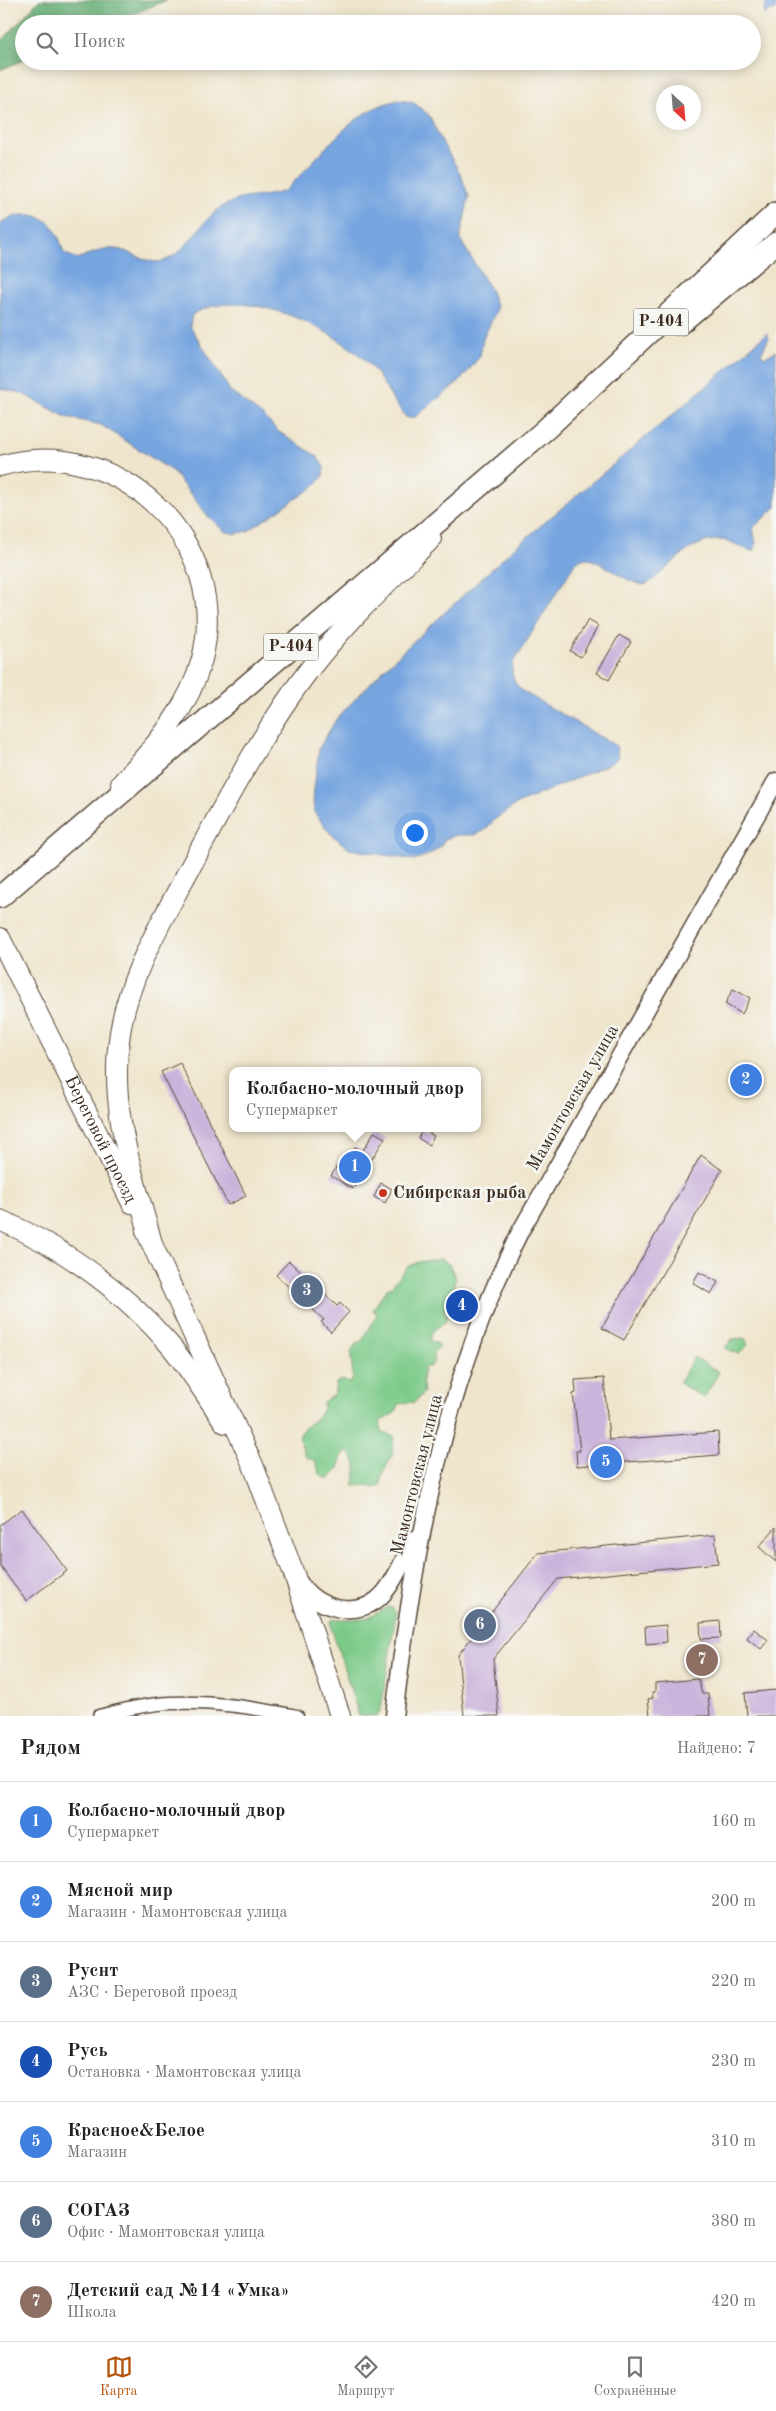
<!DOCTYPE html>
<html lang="ru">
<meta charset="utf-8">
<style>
body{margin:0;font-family:"Old Standard TT",serif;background:#f6f6f6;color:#202124}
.compass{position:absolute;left:656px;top:85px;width:45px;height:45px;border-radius:50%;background:#fff;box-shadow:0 2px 12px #0003;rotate:154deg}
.you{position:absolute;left:414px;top:832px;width:18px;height:18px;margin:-12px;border:4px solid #fff;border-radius:50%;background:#1a73e8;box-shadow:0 0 0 8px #1a73e833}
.badge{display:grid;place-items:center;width:32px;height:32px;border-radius:50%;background:#b45309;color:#fff;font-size:16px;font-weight:700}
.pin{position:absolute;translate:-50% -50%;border:2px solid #fff;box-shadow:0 1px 5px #0006}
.popup{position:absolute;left:229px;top:1067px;width:252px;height:65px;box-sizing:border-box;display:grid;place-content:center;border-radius:10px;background:#fff;filter:drop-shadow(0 1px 4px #0005);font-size:16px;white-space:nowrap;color:#757577}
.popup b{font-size:19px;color:#202124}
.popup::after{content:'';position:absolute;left:50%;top:100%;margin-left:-10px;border:10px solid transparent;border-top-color:#fff}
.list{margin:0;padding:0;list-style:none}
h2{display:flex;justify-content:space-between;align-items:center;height:65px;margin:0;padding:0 20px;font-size:21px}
h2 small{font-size:16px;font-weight:400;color:#757577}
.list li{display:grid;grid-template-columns:32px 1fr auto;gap:15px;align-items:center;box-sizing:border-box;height:80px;padding:0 20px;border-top:1px solid #e0e0e0}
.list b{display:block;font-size:19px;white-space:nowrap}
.list p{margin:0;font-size:16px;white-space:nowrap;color:#757577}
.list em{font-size:16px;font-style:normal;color:#757577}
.icon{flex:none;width:28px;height:28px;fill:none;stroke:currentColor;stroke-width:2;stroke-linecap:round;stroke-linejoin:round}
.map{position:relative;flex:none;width:776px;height:1716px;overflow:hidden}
.search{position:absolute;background:#fff;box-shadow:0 2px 12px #0003;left:15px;right:15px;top:15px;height:55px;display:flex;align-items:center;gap:12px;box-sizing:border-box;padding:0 18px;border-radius:28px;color:#757577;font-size:19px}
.sheet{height:625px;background:#fff}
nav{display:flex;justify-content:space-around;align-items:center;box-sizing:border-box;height:70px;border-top:1px solid #e0e0e0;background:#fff;font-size:14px;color:#757577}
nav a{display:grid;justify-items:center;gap:2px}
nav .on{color:#b45309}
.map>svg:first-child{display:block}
.green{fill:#7cca89;stroke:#5c7a54}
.forest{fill:#65ae75;stroke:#506c4a}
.water{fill:#76a5e0;stroke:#58687f}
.building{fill:#cbb4dc}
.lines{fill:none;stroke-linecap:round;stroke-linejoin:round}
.minor-casing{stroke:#564638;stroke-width:15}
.tertiary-casing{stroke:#564638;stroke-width:19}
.primary-casing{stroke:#564638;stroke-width:22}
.trunk-casing{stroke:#564638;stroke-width:24}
.minor{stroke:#fff;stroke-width:12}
.tertiary{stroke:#fff;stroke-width:16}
.primary{stroke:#fff;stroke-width:20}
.trunk{stroke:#fff;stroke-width:21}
.poi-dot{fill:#c8321e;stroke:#f6f6f2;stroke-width:2}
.labels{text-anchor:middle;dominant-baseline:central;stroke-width:5;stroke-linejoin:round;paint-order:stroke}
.shield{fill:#f6f6f2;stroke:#73675e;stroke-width:1}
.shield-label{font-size:16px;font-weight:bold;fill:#3b2a1e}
.street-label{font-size:18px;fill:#3b2a1e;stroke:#f6f6f2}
.poi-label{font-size:18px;font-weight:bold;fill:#3b2a1e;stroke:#f6f6f2;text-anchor:start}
</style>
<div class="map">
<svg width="776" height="1716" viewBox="0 0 776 1716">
<rect width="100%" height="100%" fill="#f6f6f2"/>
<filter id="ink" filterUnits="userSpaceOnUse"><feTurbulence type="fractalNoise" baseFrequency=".02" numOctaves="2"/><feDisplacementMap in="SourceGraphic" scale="10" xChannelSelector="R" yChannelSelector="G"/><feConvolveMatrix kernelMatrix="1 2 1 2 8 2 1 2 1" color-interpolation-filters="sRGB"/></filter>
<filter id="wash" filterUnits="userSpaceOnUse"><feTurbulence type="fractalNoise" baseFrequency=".0096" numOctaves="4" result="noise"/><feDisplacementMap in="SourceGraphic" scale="20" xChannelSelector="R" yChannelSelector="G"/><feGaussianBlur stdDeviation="1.12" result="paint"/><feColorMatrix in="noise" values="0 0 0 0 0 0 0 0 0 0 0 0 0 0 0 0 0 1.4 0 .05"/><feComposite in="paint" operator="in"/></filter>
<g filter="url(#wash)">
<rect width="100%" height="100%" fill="#efe5cc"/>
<!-- green -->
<g class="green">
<path d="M440 1259 449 1264 456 1278C451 1287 456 1297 454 1306L444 1311 447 1317 444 1324C437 1327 429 1332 430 1341L437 1343 440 1346 433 1353 434 1360 431 1366 424 1368 422 1379 424 1392 414 1403 409 1402 399 1404C397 1414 389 1416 381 1421L380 1427 382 1433 394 1436 392 1456 382 1475 381 1485 374 1488 367 1485 353 1486C356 1476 360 1461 348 1452L343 1454 339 1465 340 1468 330 1478H324L319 1473 316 1462C312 1457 310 1461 306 1457 305 1455 304 1451 303 1449 289 1422 325 1426 323 1402L334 1395 336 1383 342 1380 349 1383 352 1381C356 1366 342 1349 362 1341 367 1331 372 1324 377 1315L373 1309 386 1290 391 1287 407 1267 418 1262Z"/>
<path d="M745 1338 748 1345 739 1354 725 1348 732 1339Z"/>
<path d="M694 1357 719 1372 704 1398 679 1383Z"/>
<path d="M388 1607 393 1608 396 1613 381 1709 377 1716H359L331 1627V1621L334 1619H366Z"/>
</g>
<!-- forest -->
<path class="forest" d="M39 0H167L110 24H24V60L0 70V43Z"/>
<!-- water -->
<g class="water">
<path d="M768 0H776V9L765 14 764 8Z"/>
<path d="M400 100 414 103 429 115 443 144 460 173 469 197 460 239 491 291 497 309 483 339 480 356 460 381 415 417 407 418C390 400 382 376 364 359 326 325 241 284 192 315L190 326 231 392 264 417 279 432 317 456 324 467 323 477 312 488 248 531 235 534 224 531 208 516 172 471 101 425 66 417 21 393 0 389V224C13 213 34 211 48 222 57 228 61 244 64 253L77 259C87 255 99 250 110 249 129 247 148 268 166 260 190 250 201 218 225 205 244 194 262 199 284 191 319 160 351 107 400 100Z"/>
<path d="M767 333 769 338 761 354 765 357 776 351V507L753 528 756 544 754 551C742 550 733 540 721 540 687 539 670 570 645 585 623 583 607 562 585 558L576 562 513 663C510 676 514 684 524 692L616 746 618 757 611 763 517 804 494 820 484 831 474 835H457L445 839 441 846 429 855 414 860 349 849 330 833 314 812 313 798 319 748 337 718 385 668 513 549 723 372Z"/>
</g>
<g id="blocks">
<!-- building -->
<g class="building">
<path d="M588 620 598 626 581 657 570 651Z"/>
<path d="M619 635 631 642 609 680 597 673Z"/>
<path d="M733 989 750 998 742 1014 725 1004Z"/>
<path d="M180 1063 246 1196 228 1205 161 1072Z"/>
<path d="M745 1069 757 1077 745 1095 732 1087Z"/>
<path d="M423 1129 434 1136 429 1145 418 1138Z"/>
<path d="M374 1132 385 1138 353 1189 331 1176 337 1166 342 1168 355 1147 362 1152Z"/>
<path d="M701 1155 722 1170 624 1340 602 1328Z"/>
<path d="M381 1183 392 1189 385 1203 374 1197Z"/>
<path d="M289 1261 337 1306 340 1303 349 1312 331 1332 321 1322 324 1320 276 1275Z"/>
<path d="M699 1272 718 1282 711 1294 693 1283Z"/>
<path d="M604 1378 609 1440 718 1432 719 1455 613 1463V1467L600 1468V1464L577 1466 576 1451H580L573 1394 576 1393 575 1380Z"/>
<path d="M22 1509 67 1571 26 1601 0 1566V1525Z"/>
<path d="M776 1527V1562L759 1547Z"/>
<path d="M715 1535 718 1563 558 1579 493 1659 499 1716H464L458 1655 538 1553Z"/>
<path d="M720 1621 721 1638 701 1639 700 1623Z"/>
<path d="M666 1625 667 1642 646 1644 645 1627Z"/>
<path d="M754 1629 768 1640 761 1649 747 1638Z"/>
<path d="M698 1679 702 1694H708L710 1716H650L648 1699 653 1698 652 1692H655V1683Z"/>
<path d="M776 1690V1716H747L745 1693Z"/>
</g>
</g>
</g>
<g filter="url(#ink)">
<use href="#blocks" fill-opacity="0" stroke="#564638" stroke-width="1"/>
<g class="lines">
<defs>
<path id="minor" d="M99 1716C122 1710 146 1704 171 1703 213 1701 255 1708 297 1716"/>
<g id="tertiary">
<path d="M299 1582C316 1610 360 1621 384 1593 397 1578 405 1556 414 1539"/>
<path d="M394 1716C414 1551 444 1382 520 1232L776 781"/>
</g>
<g id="primary">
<path d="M0 466C116 432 232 540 202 659 189 709 155 746 121 784"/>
<path id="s1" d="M0 938 132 1203"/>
<path d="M0 1220C64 1248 122 1290 168 1343 189 1367 206 1396 225 1423"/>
<path d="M146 1231 253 1465 294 1574 340 1716"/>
<path d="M152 1243C133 1174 108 1107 120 1033 128 978 159 926 185 877 224 805 262 731 312 666 348 620 390 580 431 539"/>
</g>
<g id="trunk">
<path d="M679 324 776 243"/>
<path d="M0 897 546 429 776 213"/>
</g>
</defs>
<!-- minor casing -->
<use href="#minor" class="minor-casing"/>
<!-- tertiary casing -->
<use href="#tertiary" class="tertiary-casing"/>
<!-- primary casing -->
<use href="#primary" class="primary-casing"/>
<!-- trunk casing -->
<use href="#trunk" class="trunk-casing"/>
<!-- minor -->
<use href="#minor" class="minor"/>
<!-- tertiary -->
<use href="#tertiary" class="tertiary"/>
<!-- primary -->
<use href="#primary" class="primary"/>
<!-- trunk -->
<use href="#trunk" class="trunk"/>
</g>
</g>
<!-- markers -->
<circle class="poi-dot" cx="383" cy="1193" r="5"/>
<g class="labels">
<!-- shield labels -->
<g class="shield">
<rect x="633.5" y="308.5" width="55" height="27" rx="4"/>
<rect x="263.5" y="633.5" width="55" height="27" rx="4"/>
</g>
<g class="shield-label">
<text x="661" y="322">Р-404</text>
<text x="291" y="647">Р-404</text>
</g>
<!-- street labels -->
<g class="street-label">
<text transform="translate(573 1098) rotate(-60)">Мамонтовская улица</text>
<text stroke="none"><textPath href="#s1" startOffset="225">Береговой проезд</textPath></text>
<text transform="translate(417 1475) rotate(-76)">Мамонтовская улица</text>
</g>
<!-- poi labels -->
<g class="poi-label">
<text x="393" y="1193">Сибирская рыба</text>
</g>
</g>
</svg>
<svg class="compass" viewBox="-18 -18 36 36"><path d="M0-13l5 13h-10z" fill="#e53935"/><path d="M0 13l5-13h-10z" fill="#757577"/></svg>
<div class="you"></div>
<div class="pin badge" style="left:355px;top:1167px;background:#3f7fe0">1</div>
<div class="popup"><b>Колбасно-молочный двор</b>Супермаркет</div>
<div class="pin badge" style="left:746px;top:1080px;background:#3f7fe0">2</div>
<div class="pin badge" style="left:307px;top:1291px;background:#5c6f8a">3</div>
<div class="pin badge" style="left:462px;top:1306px;background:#1a4fb4">4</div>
<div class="pin badge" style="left:606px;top:1462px;background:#3f7fe0">5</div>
<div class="pin badge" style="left:480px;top:1625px;background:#5c6f8a">6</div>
<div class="pin badge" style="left:702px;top:1660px;background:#8d6e63">7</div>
<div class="search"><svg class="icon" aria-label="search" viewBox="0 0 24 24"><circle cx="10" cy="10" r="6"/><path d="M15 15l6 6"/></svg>Поиск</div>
</div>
<section class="sheet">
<h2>Рядом<small>Найдено: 7</small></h2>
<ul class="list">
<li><span class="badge" style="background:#3f7fe0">1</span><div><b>Колбасно-молочный двор</b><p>Супермаркет</p></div><em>160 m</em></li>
<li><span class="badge" style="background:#3f7fe0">2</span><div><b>Мясной мир</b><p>Магазин · Мамонтовская улица</p></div><em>200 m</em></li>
<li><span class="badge" style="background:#5c6f8a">3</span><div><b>Руснт</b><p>АЗС · Береговой проезд</p></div><em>220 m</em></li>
<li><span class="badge" style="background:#1a4fb4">4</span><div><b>Русь</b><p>Остановка · Мамонтовская улица</p></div><em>230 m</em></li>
<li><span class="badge" style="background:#3f7fe0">5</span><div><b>Красное&amp;Белое</b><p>Магазин</p></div><em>310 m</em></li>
<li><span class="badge" style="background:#5c6f8a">6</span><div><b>СОГАЗ</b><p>Офис · Мамонтовская улица</p></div><em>380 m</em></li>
<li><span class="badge" style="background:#8d6e63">7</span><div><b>Детский сад №14 «Умка»</b><p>Школа</p></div><em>420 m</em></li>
</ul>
</section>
<nav>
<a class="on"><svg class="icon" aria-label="map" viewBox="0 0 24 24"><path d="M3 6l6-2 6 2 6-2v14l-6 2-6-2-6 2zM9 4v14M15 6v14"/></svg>Карта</a>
<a><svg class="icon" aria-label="directions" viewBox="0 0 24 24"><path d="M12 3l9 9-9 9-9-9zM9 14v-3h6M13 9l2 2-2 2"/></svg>Маршрут</a>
<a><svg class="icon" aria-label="saved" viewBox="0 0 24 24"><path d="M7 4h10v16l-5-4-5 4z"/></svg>Сохранённые</a>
</nav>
